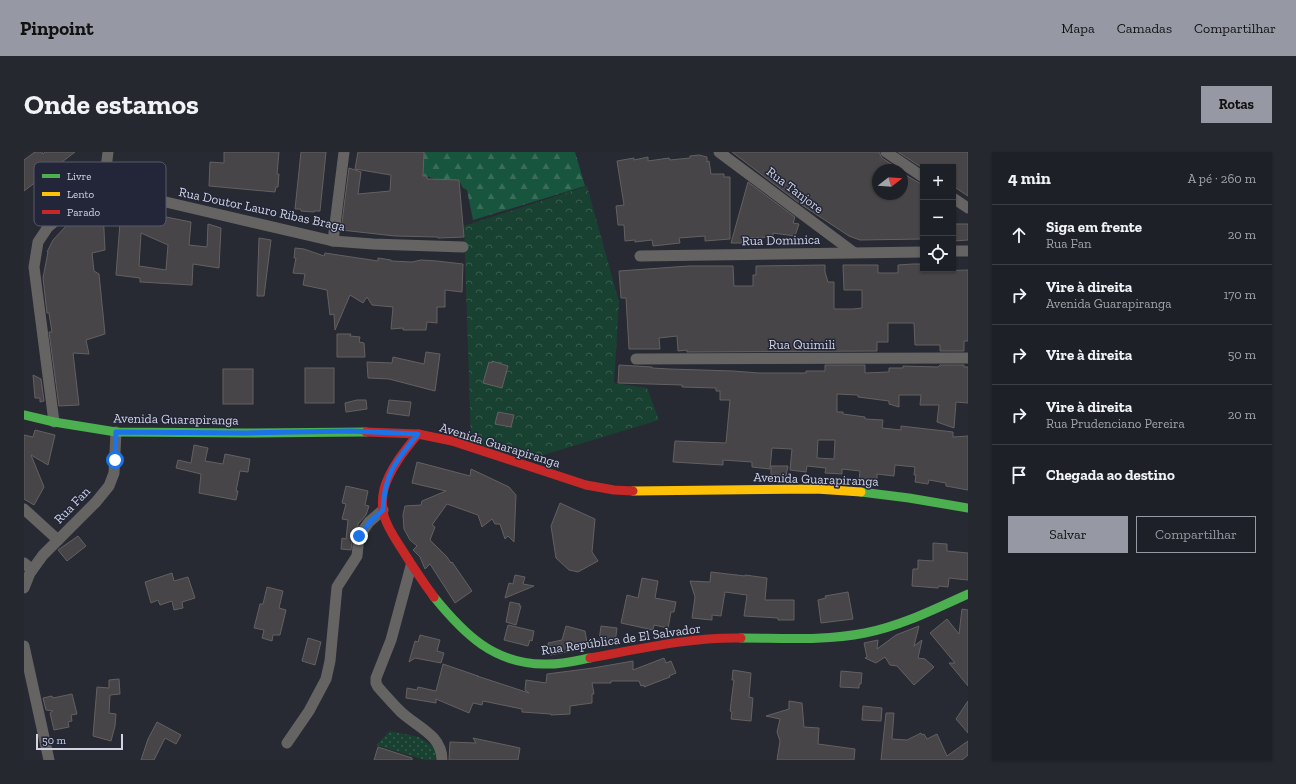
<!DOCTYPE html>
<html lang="pt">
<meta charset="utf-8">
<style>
body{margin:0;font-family:"Zilla Slab",serif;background:#25282e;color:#f1f3f6}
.controls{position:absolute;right:12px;top:12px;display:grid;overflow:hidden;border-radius:0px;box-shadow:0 1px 3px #0004}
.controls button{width:36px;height:36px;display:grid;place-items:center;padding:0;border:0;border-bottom:1px solid #3b3e43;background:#1d2026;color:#f1f3f6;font:20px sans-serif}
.compass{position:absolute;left:848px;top:12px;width:36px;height:36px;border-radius:50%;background:#1d2026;box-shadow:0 1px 3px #0004;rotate:73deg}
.scale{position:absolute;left:12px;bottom:10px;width:87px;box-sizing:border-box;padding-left:4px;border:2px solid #d1d4e0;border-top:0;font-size:11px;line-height:14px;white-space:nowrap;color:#d1d4e0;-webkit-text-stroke:3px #222638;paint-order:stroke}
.stop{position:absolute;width:12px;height:12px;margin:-9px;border:3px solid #1a73e8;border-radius:50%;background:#fff}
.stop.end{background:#1a73e8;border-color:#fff;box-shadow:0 1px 4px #0008}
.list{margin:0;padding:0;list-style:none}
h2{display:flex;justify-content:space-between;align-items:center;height:52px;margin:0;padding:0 16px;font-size:17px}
h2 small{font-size:13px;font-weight:400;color:#a0a3a7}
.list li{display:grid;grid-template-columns:26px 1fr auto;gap:12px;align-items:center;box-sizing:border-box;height:60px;padding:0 16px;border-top:1px solid #3b3e43}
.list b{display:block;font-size:15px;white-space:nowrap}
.list p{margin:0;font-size:13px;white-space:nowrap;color:#a0a3a7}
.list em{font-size:13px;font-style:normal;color:#a0a3a7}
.actions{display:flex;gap:8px;padding:12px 16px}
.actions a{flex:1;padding:9px 0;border:1px solid #9698a3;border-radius:0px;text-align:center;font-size:14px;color:#9698a3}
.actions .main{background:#9698a3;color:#111}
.icon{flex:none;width:22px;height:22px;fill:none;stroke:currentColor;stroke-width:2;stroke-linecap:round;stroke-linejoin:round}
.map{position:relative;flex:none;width:944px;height:608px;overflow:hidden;border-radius:0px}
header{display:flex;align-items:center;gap:24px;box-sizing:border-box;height:56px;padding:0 20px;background:#9698a3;color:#111}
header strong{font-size:19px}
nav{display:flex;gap:22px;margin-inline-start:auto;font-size:14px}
.intro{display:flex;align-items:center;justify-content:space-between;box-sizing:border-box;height:96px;padding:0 24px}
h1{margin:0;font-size:28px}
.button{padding:10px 18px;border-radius:0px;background:#9698a3;color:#111;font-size:14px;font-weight:700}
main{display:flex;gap:24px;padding:0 24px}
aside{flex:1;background:#1d2026;border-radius:0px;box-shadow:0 1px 3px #0004}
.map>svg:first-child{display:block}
.grass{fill:url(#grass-dots)}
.forest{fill:url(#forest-firs)}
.park{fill:url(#park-crowns)}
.building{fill:#474547;stroke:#646062;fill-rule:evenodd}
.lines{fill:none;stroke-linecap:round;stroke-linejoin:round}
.street{stroke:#666463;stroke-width:11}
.fast{stroke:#4caf50;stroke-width:9}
.slow{stroke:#ffc107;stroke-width:9}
.jam{stroke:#c62828;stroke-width:9}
.route{stroke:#1a73e8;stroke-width:5}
.labels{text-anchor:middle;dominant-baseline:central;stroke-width:3;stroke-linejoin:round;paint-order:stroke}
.street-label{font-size:13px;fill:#d1d4e0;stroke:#222638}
.key{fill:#222638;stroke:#575a6a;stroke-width:1}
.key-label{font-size:11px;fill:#d1d4e0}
</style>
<header>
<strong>Pinpoint</strong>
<nav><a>Mapa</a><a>Camadas</a><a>Compartilhar</a></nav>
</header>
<div class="intro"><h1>Onde estamos</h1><a class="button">Rotas</a></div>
<main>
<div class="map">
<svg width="944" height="608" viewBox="0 0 944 608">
<defs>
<pattern id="grass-dots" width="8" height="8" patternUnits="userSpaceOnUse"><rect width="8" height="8" fill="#194131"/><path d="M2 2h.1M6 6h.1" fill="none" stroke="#395c4f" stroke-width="1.8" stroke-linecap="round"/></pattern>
<pattern id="forest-firs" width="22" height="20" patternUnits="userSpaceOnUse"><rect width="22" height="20" fill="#18553e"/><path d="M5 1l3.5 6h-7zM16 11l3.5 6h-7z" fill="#396d5a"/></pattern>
<pattern id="park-crowns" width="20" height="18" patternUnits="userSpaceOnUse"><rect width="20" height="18" fill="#194131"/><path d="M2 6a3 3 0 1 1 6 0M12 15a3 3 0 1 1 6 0" fill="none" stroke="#395c4f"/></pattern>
</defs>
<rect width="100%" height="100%" fill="#272a33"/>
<!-- grass -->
<path class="grass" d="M366 579 395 585 411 596 413 604 411 608H401L352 593Z"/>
<!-- forest -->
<path class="forest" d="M400 0H551L561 34 449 68 443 38 439 36 435 28 410 27 403 24H399Z"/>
<!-- park -->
<path class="park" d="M563 34 595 150 590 231 623 236 635 268 506 307 447 290 440 74Z"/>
<!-- building -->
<g class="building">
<path d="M11 0H18L19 2 21 0H51L0 39V8Z"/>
<path d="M200 0H255L253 22H255L254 35H252L251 40 185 34 186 10 200 11Z"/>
<path d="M277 0H302L296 59H290V60L277 59V57H271Z"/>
<path d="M334 0H400L399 24H403V27L435 28 440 85 414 86V85L371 84 317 78 325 16 337 20 334 42 366 39 367 23 331 17Z"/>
<path d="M708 0H855L858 6 872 15H865L871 18H854V42H878V21L899 33V87L836 88 825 84 775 51Z"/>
<path d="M874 0H944V44L929 34V15H897Z"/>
<path d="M675 3 683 5V10L685 9 687 22H700V25H706V87L681 89V84L655 86 656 91 629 94 628 88 611 90V88L601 89 600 73H594L592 54 600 53 593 9 610 6V8L624 5V9L645 6 646 8 666 6V4Z"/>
<path d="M724 30 771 65 769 71 775 72 771 84 749 81V85L718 86 719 91H707Z"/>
<path d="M97 58 119 59V64L142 65 167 70 165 93 183 95 184 72 197 76 195 116 169 112 168 133 116 130V126L92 123ZM117 81 144 93 142 118 115 114Z"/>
<path d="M79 59 81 98 68 101 70 119 75 122 81 182 62 188 65 202 49 201 55 253 35 254 25 180H28L25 161H23L19 126 24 100H23L29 88 43 73 52 67 65 63 64 60Z"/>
<path d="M929 72H944V88L929 89Z"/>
<path d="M235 86 247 88 240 144H233Z"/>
<path d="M271 96 280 97 300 104 301 101 354 109V106L367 108V109L388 110 397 108 413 109 439 112 438 140 421 138V155H413V171L403 170 402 178H379V176L367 177 369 155 348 153 343 145 339 151 326 143 311 178 310 162 306 163 303 138 279 133 281 122 269 121 272 106H270Z"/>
<path d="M889 112H899V117H911V119L944 118V189H940V199H916V193H891L890 171H864V190H853V199L663 200V198L654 199 653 184 635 186 636 197H605L602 146H597L595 119 665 114H709L710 134H729V123H732V114L801 113V120L804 130H810V157H829L838 156V138H820L819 113H854V121H874V113Z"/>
<path d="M313 182H327L326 184 336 185 335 190 340 191 341 205H313Z"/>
<path d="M402 200 416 202 411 239 365 227 344 226 343 210 368 211 369 205 400 212Z"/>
<path d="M468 209 484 214 478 236 459 231 465 210 468 211Z"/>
<path d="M595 213 628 215V216L646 217 709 219 735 221H782V219H801V213H841V221L865 220V216H879V214L914 215 916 213H940V215H944V251L932 250 930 276 913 270 915 253H896L897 243H875V255L865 252V249L834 245V243L813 242V260H819V262L841 265V267L859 268 858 276 877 278V274L929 280V285L944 284V338L922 334V331L905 328 904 332 891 330 892 323H890L891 315 871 313 870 324 853 322V329L835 328 836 319 818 317V322L801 321 802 316 783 314 782 320 766 318 768 297 748 296 746 317 728 315V310L699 308V313L649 310 651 289 702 291 706 248H696V239H692V236L658 235V233L594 231ZM794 288H811L810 307 793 306Z"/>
<rect x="281" y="216" width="29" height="35"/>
<rect x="199" y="217" width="30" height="35"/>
<path d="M9 223 17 227 20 249 16 250V246H11Z"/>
<path d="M333 248H342L343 257 322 260 321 251Z"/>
<path d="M365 248 387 250 385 264 363 261Z"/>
<path d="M474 260 490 263 487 275 471 272Z"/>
<path d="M11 278 31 283 24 313 7 303 20 335 10 353 0 347V283L9 285Z"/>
<path d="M170 293 184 296 181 309 199 312 201 302 226 307 224 320 216 319 212 339H214L212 348 175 341 177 322 152 316 154 308 167 311Z"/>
<path d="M393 310 446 324 447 317 485 335 492 343 490 390 484 384 481 387 476 372H471L468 367 458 375 454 363 423 352 408 373 411 375 406 388 423 405 427 411 428 410 448 439 431 451 406 412 401 417 396 405 389 398 393 394 386 388 380 377 379 363 381 354 397 353 398 349 422 339 388 331Z"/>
<path d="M747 314H764L762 324 747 323Z"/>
<path d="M322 334 344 339 341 353 345 354 342 363 335 371H334V374L329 380 327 398 317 397 318 386 322 387 324 368 318 367 322 352 318 351Z"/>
<path d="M536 351 571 367 568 400 574 409 554 420 545 418 532 406 527 374Z"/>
<path d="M54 384 62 394 43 409 34 398Z"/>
<path d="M909 391 923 392V399L944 401V428L925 426 924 435 915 434 914 436 888 434 889 417H894V408L909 409Z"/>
<path d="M687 420 721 424V423L743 426 741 448H770V468H754V466L720 464 723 443 701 440 697 464 688 463V468L668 466 671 445 666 429 686 430Z"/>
<path d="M148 421 150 429 164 425 171 446 158 450 159 456 150 458 148 449 136 453 134 448 127 451 121 430Z"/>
<path d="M491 423 501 425 499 432 510 434 481 446 485 431 489 432Z"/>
<path d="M618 426 634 429 631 446 652 450 650 460H647L644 476 630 473 629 478 597 471 603 443 614 446Z"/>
<path d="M243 435 259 439 255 456 262 458 256 483H249L248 489 238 486 240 478 230 476 236 452H239Z"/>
<path d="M824 440 829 467 797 471 794 448 802 446 801 444Z"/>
<path d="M486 450 496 452 495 454H497L492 473 482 470Z"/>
<path d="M938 457 944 458V534L925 511H931L906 481 923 467 935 482Z"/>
<path d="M484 473 510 479 508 489 506 488 504 494 480 488Z"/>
<path d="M542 474 561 479 564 496 526 503 524 491 538 488Z"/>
<path d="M577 474 593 476 591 491 575 489Z"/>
<path d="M895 474 890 494 898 488 894 506 901 507 910 515 890 533 873 514 866 513 861 505 852 511 841 506 843 505 840 491 854 488 853 497 872 483Z"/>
<path d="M396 483 416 488 413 499 420 501 417 511 391 506 385 510 391 489 394 490Z"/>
<path d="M284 486 297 490 291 513 278 509Z"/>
<path d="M640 506 642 511 647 509 652 521 645 524 646 525 620 535V533L617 534 615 529H587V531H568L570 542H568V551L546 554V562L527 563V562L498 560V557L459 549 458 553 449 551 445 561 412 547V551L382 546 383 536 393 538 394 535 412 539 419 512 454 524H453L505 541 501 538 502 528 522 531 523 522 569 516 609 509V518Z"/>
<path d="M709 518 727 521 725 545 729 546 727 569 707 567 708 560 706 559 710 528H708Z"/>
<path d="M817 519 838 521 837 532H835V536L816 535Z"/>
<path d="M95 527 96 542 86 543 85 561 92 562 91 574 87 589 69 584 73 535 85 536V528Z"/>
<path d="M48 542 53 562 47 563 48 569 44 570 45 575 30 578 26 561 29 559 22 558 19 546 28 544 29 546Z"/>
<path d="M765 549 778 551 780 575 795 576 794 592 831 597 830 608H753L756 589 753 580 756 567 742 564 765 557Z"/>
<path d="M944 549V581L932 567Z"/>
<path d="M839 554 858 556 857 569 838 568Z"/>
<path d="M862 561H870L868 587 883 588 897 581 898 583 900 582 903 587 913 582 923 604 944 589V603L938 608H857Z"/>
<path d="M133 570 157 583 152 592 141 586 130 608H117L124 587Z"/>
<path d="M449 586 496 596 494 608H425L426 590 452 591Z"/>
<path d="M354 595 388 606V608H350Z"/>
</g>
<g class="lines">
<!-- street -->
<g class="street">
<path d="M695 0 829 100"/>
<path d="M862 0 899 25"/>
<path d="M929 46 944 56"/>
<path d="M78 48 84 0"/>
<path d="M309 89 320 0"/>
<path d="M929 99H944"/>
<path d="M616 104 899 100"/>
<path d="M612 207 944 206"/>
<path d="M30 270 10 115 14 90 24 75 36 65 52 55 78 48 96 46 129 47 309 89 349 92 439 95"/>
<path d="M0 357 34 388"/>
<path d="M0 411 8 418"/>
<path d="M387 414 367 488 352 526V531L354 535C361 543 369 552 377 560 393 575 418 583 418 608"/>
<path d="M0 436 6 421 19 403 72 350 85 334 90 321 92 280"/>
<path d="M0 494 25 608"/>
<path d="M263 591 285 559 302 527 306 509 313 435 333 404 335 384 345 370 359 358"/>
</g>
<!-- fast -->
<g class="fast">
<path d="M0 263 30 270 92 280 222 281 342 280"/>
<path d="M837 340 885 346 944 356"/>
<path d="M410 445C440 482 470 512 520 512 536 513 551 509 566 506"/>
<path d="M717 486C758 486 801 489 841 481 877 474 911 457 944 442"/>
</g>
<!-- slow -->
<path class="slow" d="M609 339 792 337 837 340"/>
<!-- jam -->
<g class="jam">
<path d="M342 280 394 282 428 289 562 333 590 338 609 339"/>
<path d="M394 282C381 298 366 316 360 337 358 345 358 355 360 364 364 377 372 388 379 399 389 415 399 430 410 445"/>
<path d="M566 506C615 497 666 485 717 486"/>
</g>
</g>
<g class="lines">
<!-- route -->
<path class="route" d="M91 308 92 280 222 281 326 279 394 282C372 309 360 322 359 358L346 370 335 384"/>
</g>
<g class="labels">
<!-- street labels -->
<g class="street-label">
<text transform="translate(771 38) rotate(37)">Rua Tanjore</text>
<text transform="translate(238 57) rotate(12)">Rua Doutor Lauro Ribas Braga</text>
<text transform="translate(757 88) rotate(-1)">Rua Dominica</text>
<text x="778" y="192">Rua Quimili</text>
<text transform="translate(152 267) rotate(1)">Avenida Guarapiranga</text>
<text transform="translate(476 293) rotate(17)">Avenida Guarapiranga</text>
<text transform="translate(792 327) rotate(2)">Avenida Guarapiranga</text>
<text transform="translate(48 353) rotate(-46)">Rua Fan</text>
<text transform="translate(597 487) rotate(-8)">Rua República de El Salvador</text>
</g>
</g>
<!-- legend -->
<rect x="10" y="10" width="132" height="64" rx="6" class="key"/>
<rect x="18" y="22" width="18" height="4" fill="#4caf50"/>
<rect x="18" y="40" width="18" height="4" fill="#ffc107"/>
<rect x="18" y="58" width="18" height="4" fill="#c62828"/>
<g class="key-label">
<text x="43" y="28">Livre</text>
<text x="43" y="46">Lento</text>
<text x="43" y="64">Parado</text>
</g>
</svg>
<div class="controls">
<button>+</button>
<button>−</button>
<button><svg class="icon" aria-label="locate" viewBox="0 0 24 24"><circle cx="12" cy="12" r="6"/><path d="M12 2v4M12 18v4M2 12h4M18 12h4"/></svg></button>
</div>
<svg class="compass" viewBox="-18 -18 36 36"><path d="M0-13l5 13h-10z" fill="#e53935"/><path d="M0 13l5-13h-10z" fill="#a0a3a7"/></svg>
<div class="scale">50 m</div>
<div class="stop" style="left:91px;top:308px"></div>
<div class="stop end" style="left:335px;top:384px"></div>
</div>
<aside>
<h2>4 min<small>A pé · 260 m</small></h2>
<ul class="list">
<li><svg class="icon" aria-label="ahead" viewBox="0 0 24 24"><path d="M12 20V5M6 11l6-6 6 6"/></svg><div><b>Siga em frente</b><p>Rua Fan</p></div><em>20 m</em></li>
<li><svg class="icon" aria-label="right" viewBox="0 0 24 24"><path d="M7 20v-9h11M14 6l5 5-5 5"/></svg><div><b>Vire à direita</b><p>Avenida Guarapiranga</p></div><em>170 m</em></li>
<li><svg class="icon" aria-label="right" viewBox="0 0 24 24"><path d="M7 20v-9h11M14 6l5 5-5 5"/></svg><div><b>Vire à direita</b></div><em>50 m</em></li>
<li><svg class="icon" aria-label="right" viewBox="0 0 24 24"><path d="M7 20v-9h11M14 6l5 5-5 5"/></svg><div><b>Vire à direita</b><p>Rua Prudenciano Pereira</p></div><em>20 m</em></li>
<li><svg class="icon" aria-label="arrive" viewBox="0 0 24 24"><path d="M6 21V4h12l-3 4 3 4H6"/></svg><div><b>Chegada ao destino</b></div></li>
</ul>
<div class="actions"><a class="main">Salvar</a><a>Compartilhar</a></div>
</aside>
</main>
